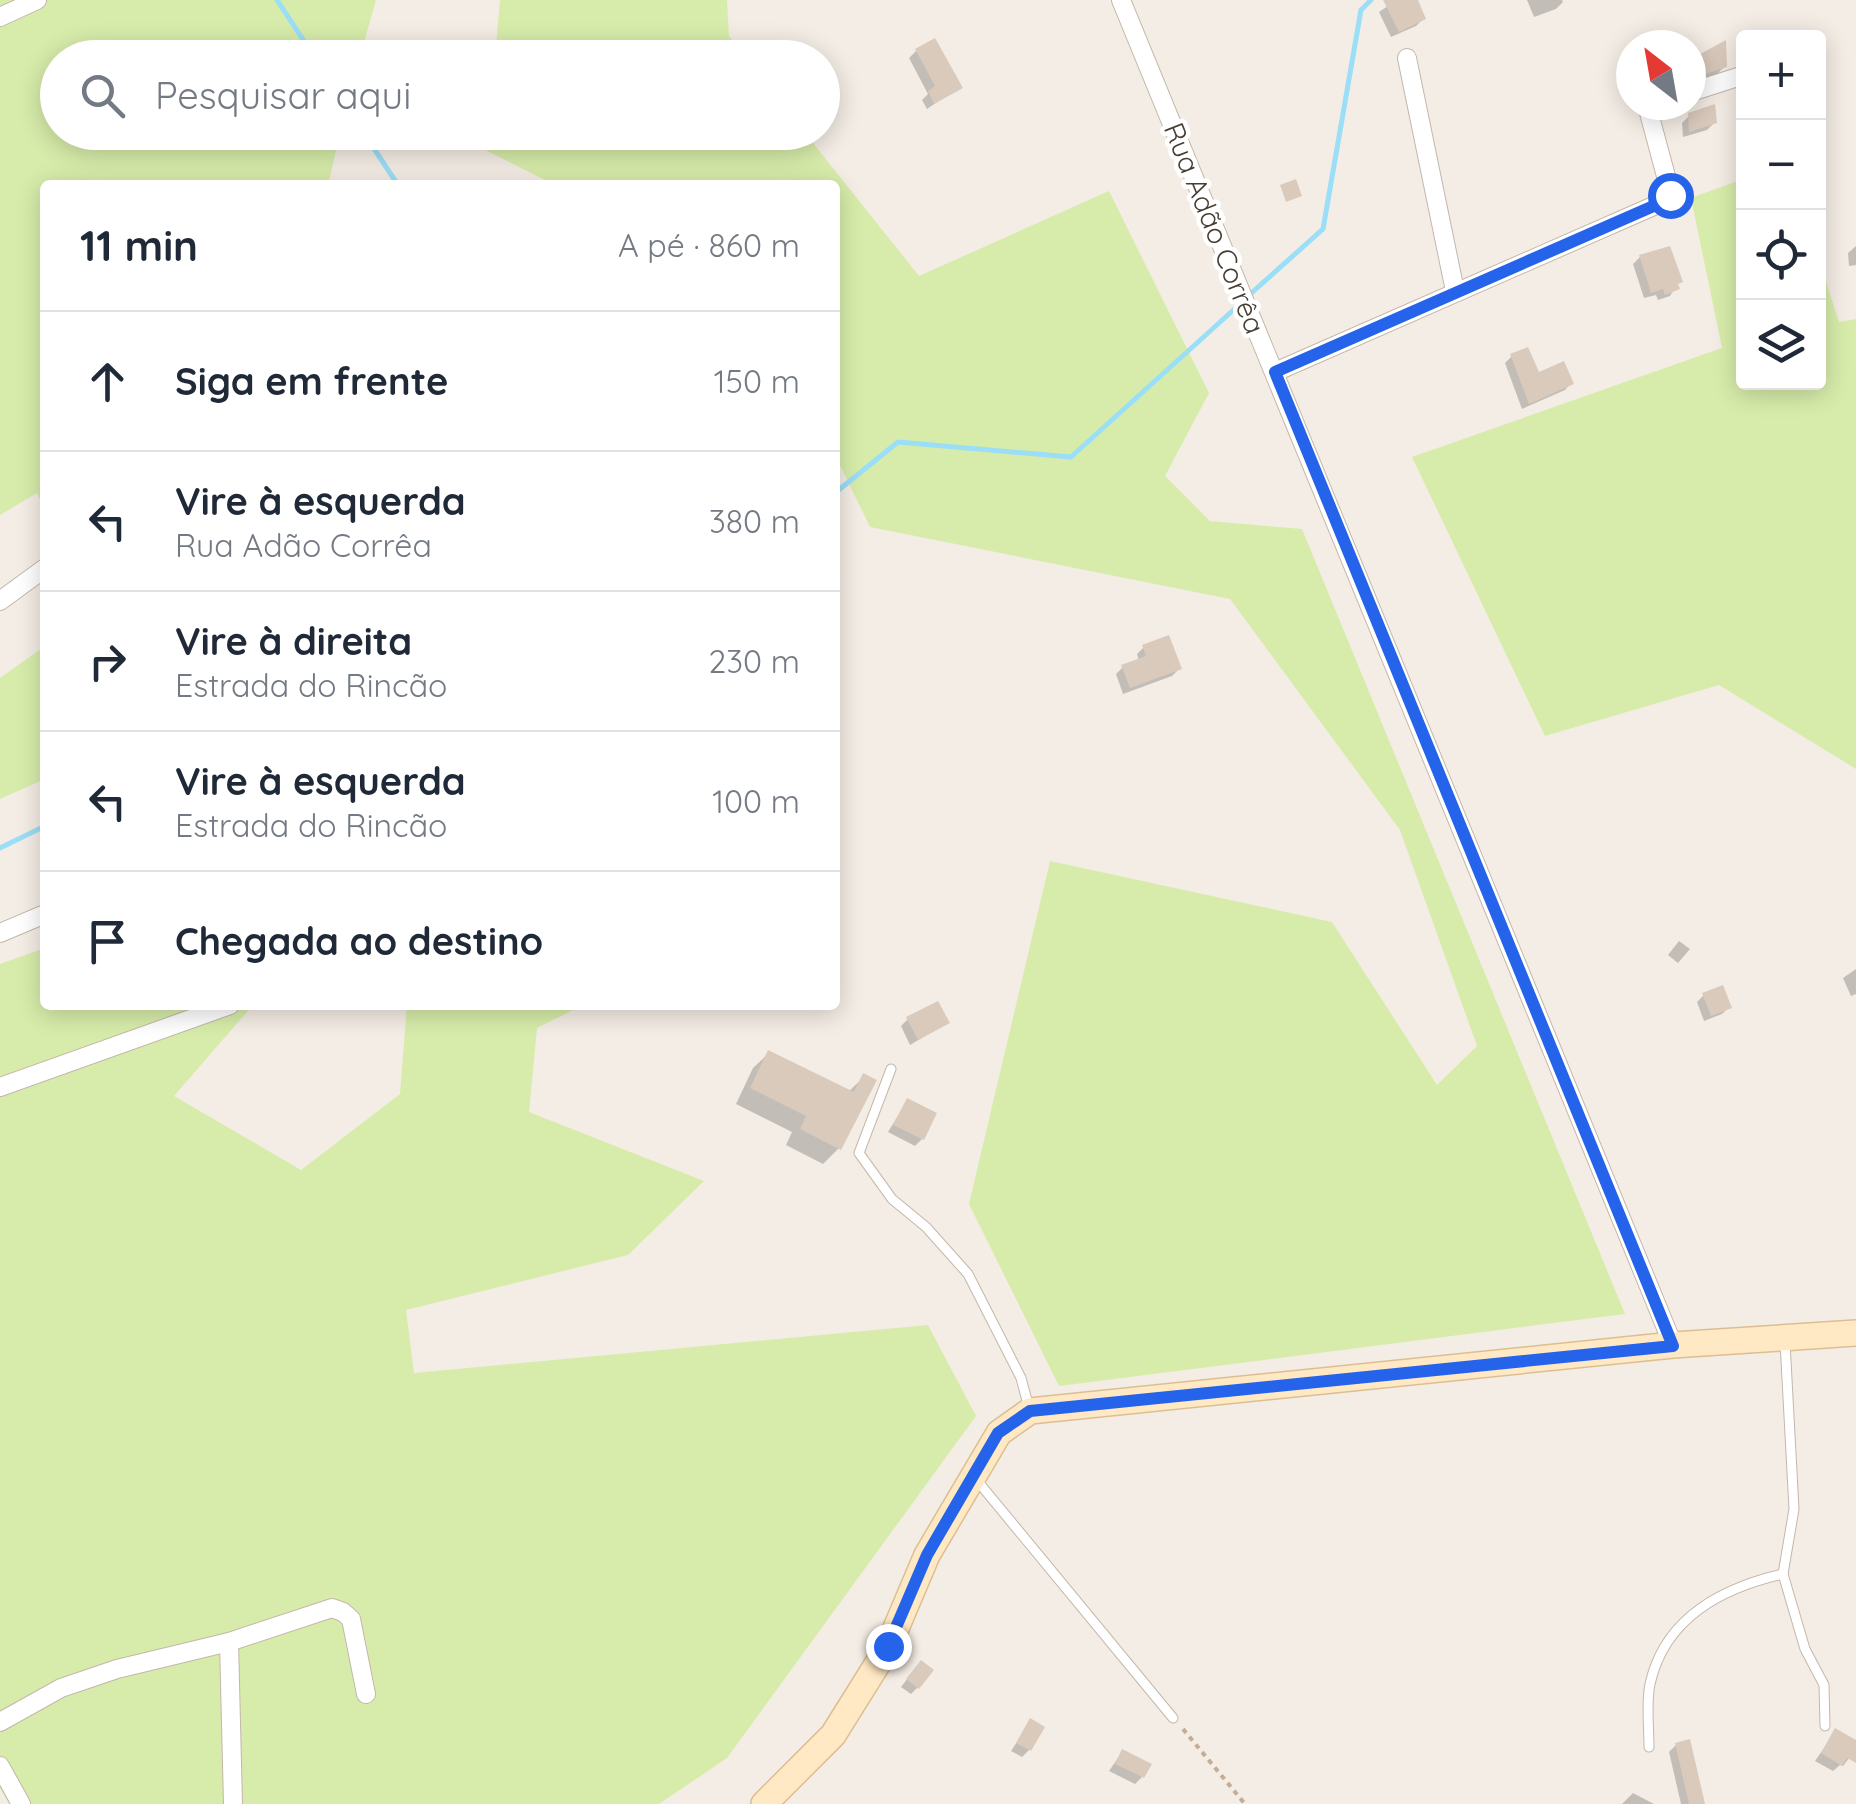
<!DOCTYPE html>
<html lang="pt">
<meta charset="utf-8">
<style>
body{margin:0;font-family:Quicksand,sans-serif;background:#f6f6f7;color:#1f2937}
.controls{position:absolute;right:30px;top:30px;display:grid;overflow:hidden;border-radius:10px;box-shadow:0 5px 25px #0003}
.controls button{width:90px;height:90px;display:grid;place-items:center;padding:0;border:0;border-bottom:2px solid #e0e1e3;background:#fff;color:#1f2937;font:50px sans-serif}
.compass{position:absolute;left:1616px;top:30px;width:90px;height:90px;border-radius:50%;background:#fff;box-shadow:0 5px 25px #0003;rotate:329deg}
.stop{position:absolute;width:30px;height:30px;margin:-22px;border:8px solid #2563eb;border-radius:50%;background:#fff}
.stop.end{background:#2563eb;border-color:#fff;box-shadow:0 2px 10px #0008}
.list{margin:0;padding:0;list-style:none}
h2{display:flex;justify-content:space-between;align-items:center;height:130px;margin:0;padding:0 40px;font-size:42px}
h2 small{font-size:32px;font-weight:400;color:#747a83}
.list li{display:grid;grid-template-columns:65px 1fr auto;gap:30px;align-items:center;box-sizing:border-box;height:140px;padding:0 40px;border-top:2px solid #e0e1e3}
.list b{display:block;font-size:38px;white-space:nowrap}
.list p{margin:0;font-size:32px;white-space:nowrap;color:#747a83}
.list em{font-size:32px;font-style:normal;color:#747a83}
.icon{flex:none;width:55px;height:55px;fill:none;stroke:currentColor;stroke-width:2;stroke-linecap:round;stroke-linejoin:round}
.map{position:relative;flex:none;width:1856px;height:1804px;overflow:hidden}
.search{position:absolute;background:#fff;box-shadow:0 5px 25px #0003;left:40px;top:40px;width:800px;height:110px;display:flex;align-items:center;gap:25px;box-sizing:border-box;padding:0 35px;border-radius:55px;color:#747a83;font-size:38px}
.panel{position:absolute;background:#fff;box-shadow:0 5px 25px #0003;left:40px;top:180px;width:800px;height:830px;border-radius:10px}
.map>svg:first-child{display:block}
.green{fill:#d7ecaa}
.shadow{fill:#0003}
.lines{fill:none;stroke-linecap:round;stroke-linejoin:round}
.stream{stroke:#9bdef7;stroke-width:5}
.building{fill:#dacabc}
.lane-casing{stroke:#c3b7aa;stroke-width:11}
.street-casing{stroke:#c3b7aa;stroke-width:20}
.secondary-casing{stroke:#dcbe92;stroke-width:28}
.path{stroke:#c3ad96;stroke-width:4;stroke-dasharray:5 5;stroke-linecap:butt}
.lane{stroke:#fff;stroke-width:9}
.street{stroke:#fff;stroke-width:18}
.secondary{stroke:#ffe8c4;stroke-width:25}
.route{stroke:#2563eb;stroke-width:12}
.labels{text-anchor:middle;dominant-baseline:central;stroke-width:9;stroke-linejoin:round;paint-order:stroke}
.street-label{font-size:28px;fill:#473d34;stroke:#fff}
</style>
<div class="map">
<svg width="1856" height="1804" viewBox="0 0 1856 1804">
<rect width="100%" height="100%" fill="#f4ede5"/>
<!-- green -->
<g class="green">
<path d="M0 0H376L360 57 58 58V132L340 133 328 185H45V510L37 493 0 515Z"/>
<path d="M500 0H727L729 36 746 57H495Z"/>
<path d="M489 133H805L919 276 1109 191 1209 393 1165 476 1210 521 1302 529 1625 1314 1059 1386 969 1204 1050 861 1332 922 1437 1085 1477 1046 1400 830 1230 599 870 527 835 455V185H555L487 151Z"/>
<path d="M1743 179 1744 382H1818L1819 260 1839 322 1856 319V769L1719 685 1545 736 1412 457 1722 348 1691 198Z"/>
<path d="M45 646V779L0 799V678Z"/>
<path d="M45 948V1005H253L174 1096 301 1170 400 1094 407 1005H583L537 1028 529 1112 704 1181 628 1255 406 1310 414 1373 928 1325 976 1416 727 1758 659 1804H9L0 1788V964Z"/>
</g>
<!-- shadow -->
<g class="shadow">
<path d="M1397 0H1415L1423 19 1416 26 1391 37 1379 12Z"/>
<path d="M1527 0H1562L1563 2 1556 9 1534 17Z"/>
<path d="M1724 44 1725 66 1717 74 1693 82 1691 62Z"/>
<path d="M916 51 959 87 927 109 922 100 928 94 909 58Z"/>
<path d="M1821 71 1825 100 1818 107V72Z"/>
<path d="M1690 115 1715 122 1707 130 1683 137 1682 123Z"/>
<path d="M1856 246V265L1849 266 1848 253Z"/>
<path d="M1640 257 1676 286 1670 296 1658 300 1656 295 1644 298 1633 264Z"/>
<path d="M1512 356 1538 375 1571 383 1565 390 1522 409 1505 363Z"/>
<path d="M1144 647 1179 669 1172 676 1123 694 1116 674 1123 667 1139 661 1137 654Z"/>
<path d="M1679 941 1690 949 1678 963 1668 955Z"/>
<path d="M1856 969V994L1851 996 1843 978Z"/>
<path d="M1704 995 1729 1007 1722 1014 1704 1021 1697 1002Z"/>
<path d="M908 1019 947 1023 910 1045 901 1026Z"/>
<path d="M769 1053 848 1092 864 1077 839 1148 823 1164 786 1145 792 1132 736 1104 753 1068Z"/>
<path d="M907 1101 922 1139 915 1146 888 1132Z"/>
<path d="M914 1670 918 1687 911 1694 901 1687Z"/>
<path d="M1031 1721 1029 1750 1022 1757 1011 1751Z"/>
<path d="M1836 1731 1856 1743V1749L1843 1766 1840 1765 1833 1771 1815 1761Z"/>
<path d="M1676 1745 1702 1804H1681L1669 1752Z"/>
<path d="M1122 1752 1142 1777 1135 1784 1109 1771Z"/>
<path d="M1633 1793 1654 1804H1622Z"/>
</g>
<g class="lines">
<!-- stream -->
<g class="stream">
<path d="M277 0 315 58"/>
<path d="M363 132 398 185"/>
<path d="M1248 296 1323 229 1361 10 1371 0"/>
<path d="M835 493 898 442 1071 457 1240 304"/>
<path d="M0 848 45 826"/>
</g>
</g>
<!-- building -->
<g class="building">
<path d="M1383 0H1418L1426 19 1399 32Z"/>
<path d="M935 38 963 88 934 104 928 91 935 86 915 49Z"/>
<path d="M1726 40 1727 67 1700 76 1691 59Z"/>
<path d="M1715 104 1717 123 1689 132 1688 113Z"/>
<path d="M1296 179 1302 196 1286 202 1280 185Z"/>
<path d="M1670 246 1683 282 1678 284 1680 289 1665 295 1663 289 1651 293 1639 255Z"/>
<path d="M1528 347 1539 372 1564 361 1574 384 1529 404 1510 354Z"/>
<path d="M1169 635 1182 669 1130 688 1121 665 1146 656 1142 645Z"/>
<path d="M1723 985 1732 1008 1711 1016 1702 993Z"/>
<path d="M938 1001 950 1023 918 1040 906 1017Z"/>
<path d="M768 1050 854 1092 863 1073 877 1080 841 1150 800 1129 806 1116 750 1088Z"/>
<path d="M907 1098 937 1113 924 1140 893 1125Z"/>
<path d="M921 1660 934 1670 919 1689 906 1679Z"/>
<path d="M1030 1718 1045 1727 1031 1751 1016 1743Z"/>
<path d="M1835 1728 1856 1740V1763L1847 1758 1842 1766 1821 1753Z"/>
<path d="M1690 1739 1705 1804H1689L1675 1743Z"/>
<path d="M1122 1749 1152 1764 1144 1778 1115 1764Z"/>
</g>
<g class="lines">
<defs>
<g id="lane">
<path d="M891 1069 859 1153 892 1199 926 1227 968 1274 1021 1378 1029 1408"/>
<path d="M975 1478 1173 1718"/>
<path d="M1783 1574 1805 1649 1824 1685 1825 1726"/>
<path d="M1649 1747C1649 1727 1646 1703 1650 1684 1665 1617 1722 1588 1783 1574L1794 1509 1785 1342"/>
</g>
<g id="street">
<path d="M1121 0 1673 1345"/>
<path d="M0 17 37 0"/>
<path d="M1407 58 1455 291"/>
<path d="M1691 92 1744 75"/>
<path d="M1275 372 1665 201 1670 191 1649 113 1653 105"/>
<path d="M0 601 45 568"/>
<path d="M0 933 45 914"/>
<path d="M0 1087 230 1005"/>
<path d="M229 1642 233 1804"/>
<path d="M0 1722 61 1688 117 1669 229 1642 332 1608 343 1612 351 1619 366 1694"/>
<path d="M0 1766 21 1804"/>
</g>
<path id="secondary" d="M764 1804 833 1735 888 1647 927 1555 999 1433 1030 1411 1673 1345 1856 1333"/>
</defs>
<!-- lane casing -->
<use href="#lane" class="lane-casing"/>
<!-- street casing -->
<use href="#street" class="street-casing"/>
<!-- secondary casing -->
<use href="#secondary" class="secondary-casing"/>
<!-- path -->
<path class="path" d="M1183 1729 1245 1804"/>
<!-- lane -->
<use href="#lane" class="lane"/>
<!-- street -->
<use href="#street" class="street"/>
<!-- secondary -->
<use href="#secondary" class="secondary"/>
</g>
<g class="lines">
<!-- route -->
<path class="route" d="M888 1646 927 1555 998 1433 1030 1411 1673 1346 1275 372 1665 201 1670 195"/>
</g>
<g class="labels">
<!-- street labels -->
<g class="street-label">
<text transform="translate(1215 228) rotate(68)">Rua Adão Corrêa</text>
</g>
</g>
</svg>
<div class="controls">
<button>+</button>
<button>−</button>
<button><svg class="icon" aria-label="locate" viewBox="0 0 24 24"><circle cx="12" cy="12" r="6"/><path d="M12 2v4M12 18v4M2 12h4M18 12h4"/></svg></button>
<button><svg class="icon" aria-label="layers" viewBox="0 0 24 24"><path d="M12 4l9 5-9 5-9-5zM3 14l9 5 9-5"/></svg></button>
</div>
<svg class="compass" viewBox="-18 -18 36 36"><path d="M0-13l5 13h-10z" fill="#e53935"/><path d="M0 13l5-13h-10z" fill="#747a83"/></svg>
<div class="stop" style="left:1670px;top:195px"></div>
<div class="stop end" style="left:888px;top:1646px"></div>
<div class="search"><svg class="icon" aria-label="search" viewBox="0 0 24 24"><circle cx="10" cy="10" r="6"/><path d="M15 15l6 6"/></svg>Pesquisar aqui</div>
<section class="panel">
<h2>11 min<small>A pé · 860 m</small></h2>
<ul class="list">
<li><svg class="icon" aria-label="ahead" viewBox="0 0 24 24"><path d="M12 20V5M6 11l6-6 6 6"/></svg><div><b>Siga em frente</b></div><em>150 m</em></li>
<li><svg class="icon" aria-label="left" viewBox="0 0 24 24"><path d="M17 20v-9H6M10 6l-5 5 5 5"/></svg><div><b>Vire à esquerda</b><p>Rua Adão Corrêa</p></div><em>380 m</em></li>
<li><svg class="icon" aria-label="right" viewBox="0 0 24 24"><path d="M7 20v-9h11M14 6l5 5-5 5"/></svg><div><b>Vire à direita</b><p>Estrada do Rincão</p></div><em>230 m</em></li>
<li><svg class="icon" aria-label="left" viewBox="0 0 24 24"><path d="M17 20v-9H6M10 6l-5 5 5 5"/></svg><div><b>Vire à esquerda</b><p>Estrada do Rincão</p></div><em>100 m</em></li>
<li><svg class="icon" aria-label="arrive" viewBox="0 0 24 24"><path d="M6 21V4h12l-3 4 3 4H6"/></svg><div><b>Chegada ao destino</b></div></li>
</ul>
</section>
</div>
